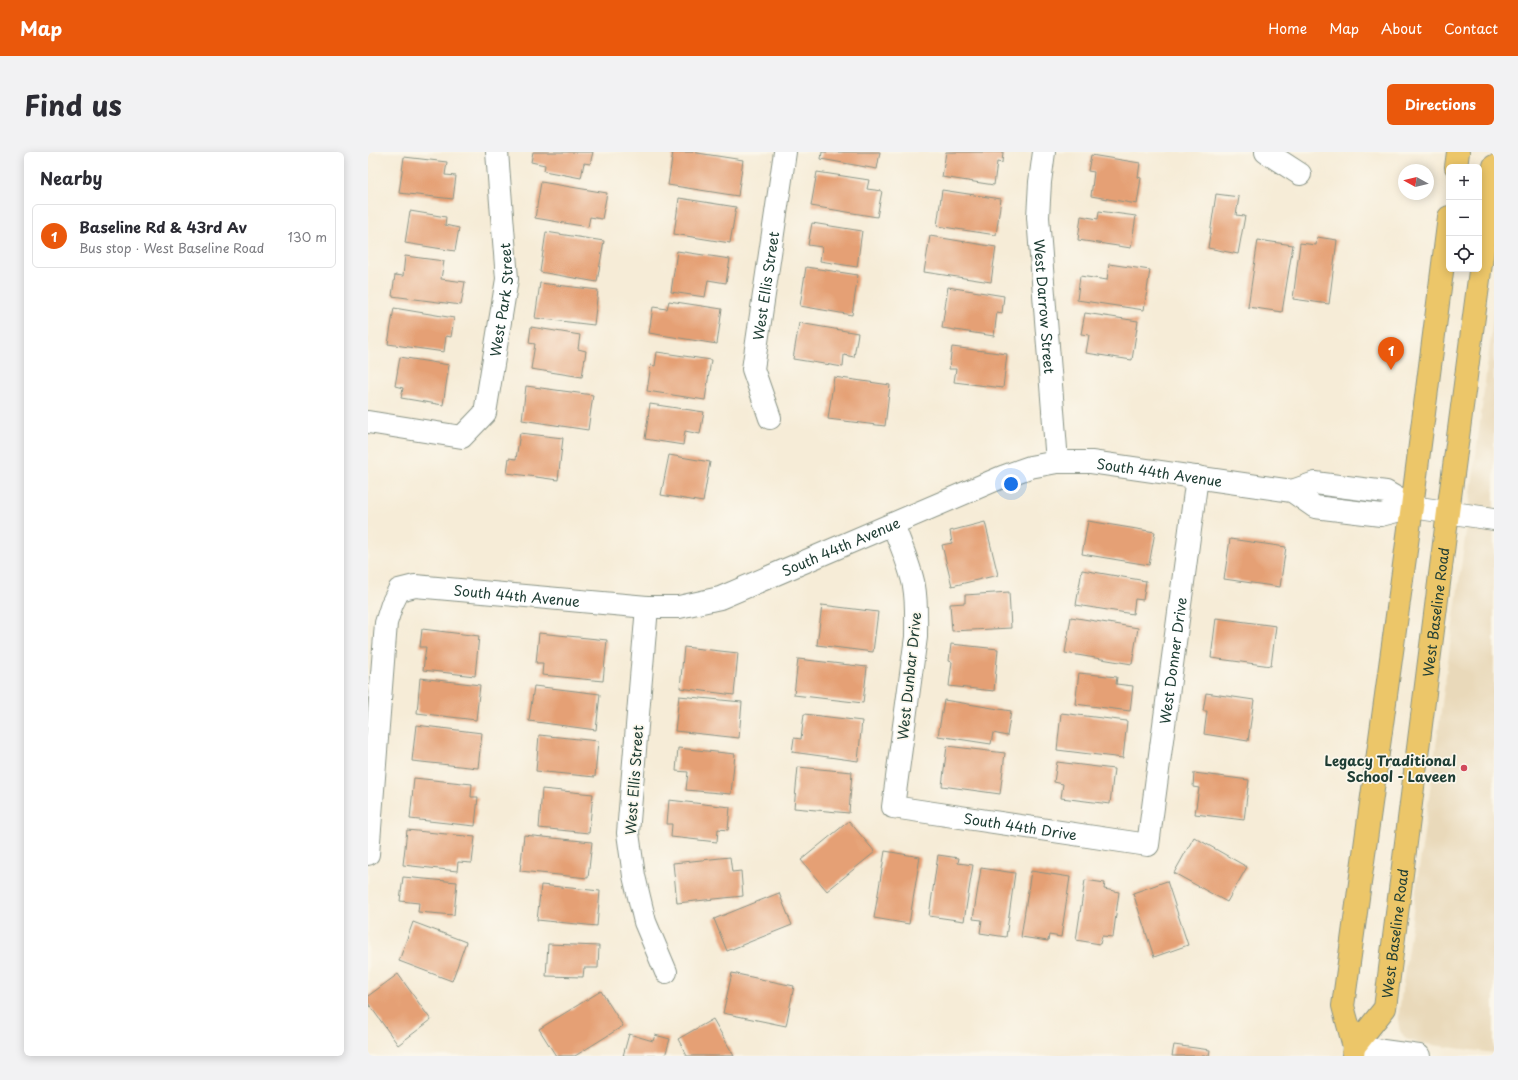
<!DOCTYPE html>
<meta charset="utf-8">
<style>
body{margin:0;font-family:"Playpen Sans",sans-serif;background:#f2f2f3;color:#2b2b33}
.controls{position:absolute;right:12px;top:12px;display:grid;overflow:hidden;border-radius:6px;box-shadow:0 2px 10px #0003}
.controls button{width:36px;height:36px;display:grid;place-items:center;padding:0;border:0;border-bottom:1px solid #e1e1e2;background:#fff;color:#2b2b33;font:20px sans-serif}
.compass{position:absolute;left:1030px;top:12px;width:36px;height:36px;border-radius:50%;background:#fff;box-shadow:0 2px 10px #0003;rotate:278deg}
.you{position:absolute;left:643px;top:332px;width:14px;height:14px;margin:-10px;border:3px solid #fff;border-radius:50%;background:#1a73e8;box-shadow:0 0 0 6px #1a73e833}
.badge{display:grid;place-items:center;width:26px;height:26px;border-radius:50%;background:#ea580c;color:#fff;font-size:13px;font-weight:700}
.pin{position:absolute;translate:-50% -33px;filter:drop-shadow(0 1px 2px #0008)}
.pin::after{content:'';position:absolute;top:21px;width:14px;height:12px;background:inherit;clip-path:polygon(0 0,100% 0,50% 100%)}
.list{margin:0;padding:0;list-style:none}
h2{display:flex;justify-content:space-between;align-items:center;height:52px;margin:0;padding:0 16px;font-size:17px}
h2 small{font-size:13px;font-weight:400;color:#7c7c81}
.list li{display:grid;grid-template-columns:26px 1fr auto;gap:12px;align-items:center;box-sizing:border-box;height:64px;margin:0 8px 8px;padding:0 8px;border:1px solid #e1e1e2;border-radius:6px}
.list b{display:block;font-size:15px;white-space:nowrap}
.list p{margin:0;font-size:13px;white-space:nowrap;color:#7c7c81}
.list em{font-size:13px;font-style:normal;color:#7c7c81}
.icon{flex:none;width:22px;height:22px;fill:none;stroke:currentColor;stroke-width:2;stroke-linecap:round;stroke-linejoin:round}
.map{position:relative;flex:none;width:1126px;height:904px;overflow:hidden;border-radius:6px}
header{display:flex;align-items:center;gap:24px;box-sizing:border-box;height:56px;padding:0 20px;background:#ea580c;color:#fff}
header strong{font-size:19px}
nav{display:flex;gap:22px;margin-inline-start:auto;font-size:14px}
.intro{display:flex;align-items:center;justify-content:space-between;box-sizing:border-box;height:96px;padding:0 24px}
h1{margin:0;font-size:28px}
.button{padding:10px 18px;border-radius:6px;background:#ea580c;color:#fff;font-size:14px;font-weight:700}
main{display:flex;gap:24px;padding:0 24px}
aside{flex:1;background:#fff;border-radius:6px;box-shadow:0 2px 10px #0003}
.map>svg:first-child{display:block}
.built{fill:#e9d9ba}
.building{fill:#e5a075}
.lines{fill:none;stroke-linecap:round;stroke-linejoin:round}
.minor-casing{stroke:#8a9486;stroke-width:24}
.major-casing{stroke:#8a9486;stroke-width:24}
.minor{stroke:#fff;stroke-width:22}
.major{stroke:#ecc669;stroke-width:22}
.poi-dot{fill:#d1495b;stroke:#fbf7ec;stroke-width:1.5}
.labels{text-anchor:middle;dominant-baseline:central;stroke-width:3.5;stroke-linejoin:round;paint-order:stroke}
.street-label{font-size:14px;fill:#1f3d34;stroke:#fbf7ec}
.poi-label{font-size:14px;font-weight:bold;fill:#1f3d34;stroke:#fbf7ec;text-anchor:end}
</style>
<header>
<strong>Map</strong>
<nav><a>Home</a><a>Map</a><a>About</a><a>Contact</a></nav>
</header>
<div class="intro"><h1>Find us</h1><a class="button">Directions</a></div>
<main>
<aside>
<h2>Nearby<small></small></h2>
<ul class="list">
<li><span class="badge">1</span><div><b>Baseline Rd &amp; 43rd Av</b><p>Bus stop · West Baseline Road</p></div><em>130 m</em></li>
</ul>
</aside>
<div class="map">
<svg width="1126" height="904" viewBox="0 0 1126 904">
<rect width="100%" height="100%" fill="#fbf7ec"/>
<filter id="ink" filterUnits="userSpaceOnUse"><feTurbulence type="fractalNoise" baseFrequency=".025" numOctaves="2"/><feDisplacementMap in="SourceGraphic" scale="8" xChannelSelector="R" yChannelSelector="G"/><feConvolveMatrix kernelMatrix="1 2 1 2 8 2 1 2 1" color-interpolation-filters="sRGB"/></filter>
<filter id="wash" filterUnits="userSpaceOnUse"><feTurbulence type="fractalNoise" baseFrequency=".012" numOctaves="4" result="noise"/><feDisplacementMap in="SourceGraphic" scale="16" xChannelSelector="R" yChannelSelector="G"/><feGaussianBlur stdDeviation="0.9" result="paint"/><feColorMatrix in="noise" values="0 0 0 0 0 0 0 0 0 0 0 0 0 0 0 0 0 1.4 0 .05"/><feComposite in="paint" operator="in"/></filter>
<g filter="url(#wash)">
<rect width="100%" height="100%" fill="#f6ecd7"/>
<!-- built -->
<path class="built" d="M1126 160V901L1049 891 1038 887 1032 879 1030 868 1100 365Z"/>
<g id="blocks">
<!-- building -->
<g class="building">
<path d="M165 0H225L222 12 216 11 213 26 176 19 177 13 163 10Z"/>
<path d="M305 0H323L375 8 370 44 300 33Z"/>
<path d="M454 0H512L509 17 453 7Z"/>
<path d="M578 0H635L634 11 629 10 626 33 574 25Z"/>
<path d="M723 3 772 11 770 25 773 26 769 52 723 44 726 20 720 19Z"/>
<path d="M36 5 79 10 77 23 88 24 85 47 31 41Z"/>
<path d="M449 20 501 28 499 37 514 39 509 65 443 54Z"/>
<path d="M173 30 239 41 234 67 222 65 220 75 167 66Z"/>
<path d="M574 38 633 47 628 83 569 74Z"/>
<path d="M848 42 871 45 868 63 877 64 870 102 840 96Z"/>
<path d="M311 46 368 55 362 91 306 82Z"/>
<path d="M42 59 78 65 77 73 91 76 87 99 37 91Z"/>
<path d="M731 59 768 64 763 96 710 88 713 64 730 67Z"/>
<path d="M444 71 494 79 489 115 452 109 454 95 440 93Z"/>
<path d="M178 80 236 89 229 130 172 120Z"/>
<path d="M562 84 628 95 623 130 556 120Z"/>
<path d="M949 85 969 88 961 152 925 147 932 91 948 93Z"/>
<path d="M890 88 925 93 914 160 880 155Z"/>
<path d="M309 99 362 107 358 131 340 128 337 145 303 140Z"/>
<path d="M37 104 76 109 73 127 97 130 93 153 24 144 27 123 35 124Z"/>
<path d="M741 112 782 118 776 158 709 148 712 124 739 128Z"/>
<path d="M438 115 490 123 484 163 432 154Z"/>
<path d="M172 131 230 138 226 173 167 166Z"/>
<path d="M580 135 636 144 634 161 629 160 626 184 574 176Z"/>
<path d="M301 149 354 157 349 192 281 181 285 155 299 157Z"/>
<path d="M26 156 86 166 83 185 78 184 76 200 20 192Z"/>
<path d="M717 161 770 169 764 208 718 201 721 183 713 182Z"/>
<path d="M431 171 490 181 486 205 476 203 475 215 425 207Z"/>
<path d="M163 175 212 183 210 197 218 199 214 225 163 217 167 192 161 191Z"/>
<path d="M584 195 639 202 635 236 586 230 588 217H581Z"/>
<path d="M289 200 343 208 337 248 279 239 283 213 287 214Z"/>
<path d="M32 205 81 213 75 253 33 246 35 236 27 234Z"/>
<path d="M466 225 522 233 517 274 460 267Z"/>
<path d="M158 234 225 243 220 278 154 268Z"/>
<path d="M282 252 336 260 332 282 317 279 315 293 277 287Z"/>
<path d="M152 281 195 286 190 328 139 321 141 306 148 307Z"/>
<path d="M301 303 342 310 335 350 293 343Z"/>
<path d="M720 369 787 380 781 413 714 402Z"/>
<path d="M617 370 630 423 584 434 574 393 584 391 582 379Z"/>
<path d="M862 387 918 395 912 435 856 427Z"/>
<path d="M714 418 778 429 775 448 767 447 765 462 708 453Z"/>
<path d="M641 440 643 476 584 479 582 452 597 451V443Z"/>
<path d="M454 453 510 460 505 500 449 493Z"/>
<path d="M703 465 770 476 764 512 697 501Z"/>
<path d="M848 466 908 474 903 514 843 506Z"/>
<path d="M54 477 111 484 107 524 55 518 58 495H52Z"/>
<path d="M171 481 239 488 235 529 174 523 175 511H168Z"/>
<path d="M583 492 630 497 626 539 581 534 584 510 581 509Z"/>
<path d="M316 495 370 501 366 543 312 536Z"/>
<path d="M430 507 499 515 495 551 426 543Z"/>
<path d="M711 521 749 525 748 532 765 534 762 559 707 552Z"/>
<path d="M52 526 112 533 108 568 49 561Z"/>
<path d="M166 534 232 542 228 578 161 569Z"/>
<path d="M838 541 886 548 880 589 836 582 839 559H835Z"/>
<path d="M311 544 374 550 371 586 307 579Z"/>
<path d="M576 548 643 559 639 584 625 581 623 592 570 584Z"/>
<path d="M693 561 759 569 755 606 689 598Z"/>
<path d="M436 562 494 569 490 609 424 600 426 586 433 587Z"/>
<path d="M48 573 114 581 110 616 44 609Z"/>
<path d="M171 583 230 589 227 625 168 619Z"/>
<path d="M579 594 637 601 632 642 574 634Z"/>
<path d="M310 596 367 602 363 642 318 638 320 620 308 619Z"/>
<path d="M689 610 746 617 742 652 693 646 695 632 686 630Z"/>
<path d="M430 615 484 620 481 661 426 656Z"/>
<path d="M826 621 881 628 876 668 827 662 831 636 825 635Z"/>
<path d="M46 626 104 632 103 645H110L107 674 42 667Z"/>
<path d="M174 637 225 642 221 681 171 676Z"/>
<path d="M301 648 362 655 360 678 350 677 349 690 303 685 304 672H299Z"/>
<path d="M481 669 507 700 459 739 433 708Z"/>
<path d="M39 678 107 685 104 711 90 710 89 719 35 713Z"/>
<path d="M156 683 224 690 220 726 152 719Z"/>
<path d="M826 685 879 715 859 750 806 721Z"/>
<path d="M517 699 552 705 541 772 506 766Z"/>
<path d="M570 703 591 706 590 711 605 713 596 769 561 764Z"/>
<path d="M362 705 364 720 373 719 375 744 309 751 305 711Z"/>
<path d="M613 716 647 721 638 785 612 781 614 768 605 767Z"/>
<path d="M663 719 702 725 693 785 681 783 680 789 653 785Z"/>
<path d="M35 725 89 730 86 763 50 760 51 751 32 749Z"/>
<path d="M717 728 737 731 736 737 751 740 745 785 734 784 732 792 708 788Z"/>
<path d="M799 729 820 793 786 805 765 741Z"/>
<path d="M173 733 232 739 229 774 169 768Z"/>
<path d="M411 741 424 773 359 799 346 767Z"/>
<path d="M45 770 98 790 84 829 31 809Z"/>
<path d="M180 792 231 794 230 816H216L215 825 178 824Z"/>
<path d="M364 821 426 834 418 874 355 861Z"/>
<path d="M30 822 63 868 30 893 0 851V844Z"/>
<path d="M233 839 255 874 207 904H188L171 877Z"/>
<path d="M345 867 366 904H319L310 887Z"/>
<path d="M261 882 285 889 287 883 302 887 297 904H255Z"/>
<path d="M806 893 842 898 841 904H804Z"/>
</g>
</g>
</g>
<g filter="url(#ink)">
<use href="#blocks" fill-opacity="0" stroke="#8a9486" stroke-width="1"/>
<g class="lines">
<defs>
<g id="minor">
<path id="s1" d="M676 0 672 30 670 65 689 310"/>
<path d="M898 0 932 22"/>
<path id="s2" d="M402 266 385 217 417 0"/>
<path id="s3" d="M0 270 94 285 117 261 139 127 129 0"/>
<path d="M924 339 947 331 1018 340 1044 355"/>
<path id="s4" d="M525 372C532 392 542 413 546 434 549 451 548 468 548 485L525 655 780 693 829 325"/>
<path d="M279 455 260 681 266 724 277 770 298 820"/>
<path id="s5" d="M0 702 18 471 24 452 31 438 47 434 279 455H311L352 446 634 325 662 315 689 310H723L924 339 947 355 1013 363 1044 355 1126 367"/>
<path d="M986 895 1051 904"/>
</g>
<g id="major">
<path d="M1088 15 1090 0"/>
<path id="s6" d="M986 895 1017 856 1080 360 1126 14"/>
<path d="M985 904 986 895 975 854 1044 355 1081 65"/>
</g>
</defs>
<!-- minor casing -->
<use href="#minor" class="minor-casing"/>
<!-- major casing -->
<use href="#major" class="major-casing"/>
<!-- minor -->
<use href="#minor" class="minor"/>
<!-- major -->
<use href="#major" class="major"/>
</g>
</g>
<!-- markers -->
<circle class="poi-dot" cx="1096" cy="616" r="4"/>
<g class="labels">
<!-- street labels -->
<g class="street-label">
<text stroke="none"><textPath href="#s2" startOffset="136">West Ellis Street</textPath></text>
<text stroke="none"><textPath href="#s3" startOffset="243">West Park Street</textPath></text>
<text stroke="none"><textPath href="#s1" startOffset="155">West Darrow Street</textPath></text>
<text stroke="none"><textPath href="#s5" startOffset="1058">South 44th Avenue</textPath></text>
<text stroke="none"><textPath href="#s5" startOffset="722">South 44th Avenue</textPath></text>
<text stroke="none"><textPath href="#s5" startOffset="386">South 44th Avenue</textPath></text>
<text stroke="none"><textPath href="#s6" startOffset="449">West Baseline Road</textPath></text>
<text stroke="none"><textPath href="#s4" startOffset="732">West Donner Drive</textPath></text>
<text transform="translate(541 524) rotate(-84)">West Dunbar Drive</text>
<text transform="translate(266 628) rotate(-86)">West Ellis Street</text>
<text stroke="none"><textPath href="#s4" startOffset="417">South 44th Drive</textPath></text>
<text stroke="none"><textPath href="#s6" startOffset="125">West Baseline Road</textPath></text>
</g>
<!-- poi labels -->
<g class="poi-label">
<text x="1088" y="608">Legacy Traditional<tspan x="1088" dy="16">School - Laveen</tspan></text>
</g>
</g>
</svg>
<div class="controls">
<button>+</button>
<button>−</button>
<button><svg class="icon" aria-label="locate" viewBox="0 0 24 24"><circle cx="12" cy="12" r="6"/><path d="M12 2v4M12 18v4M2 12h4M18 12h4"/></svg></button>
</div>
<svg class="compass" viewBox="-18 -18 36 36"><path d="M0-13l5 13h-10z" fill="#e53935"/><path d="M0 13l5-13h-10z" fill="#7c7c81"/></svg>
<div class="you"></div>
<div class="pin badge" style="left:1023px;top:218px">1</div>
</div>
</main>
